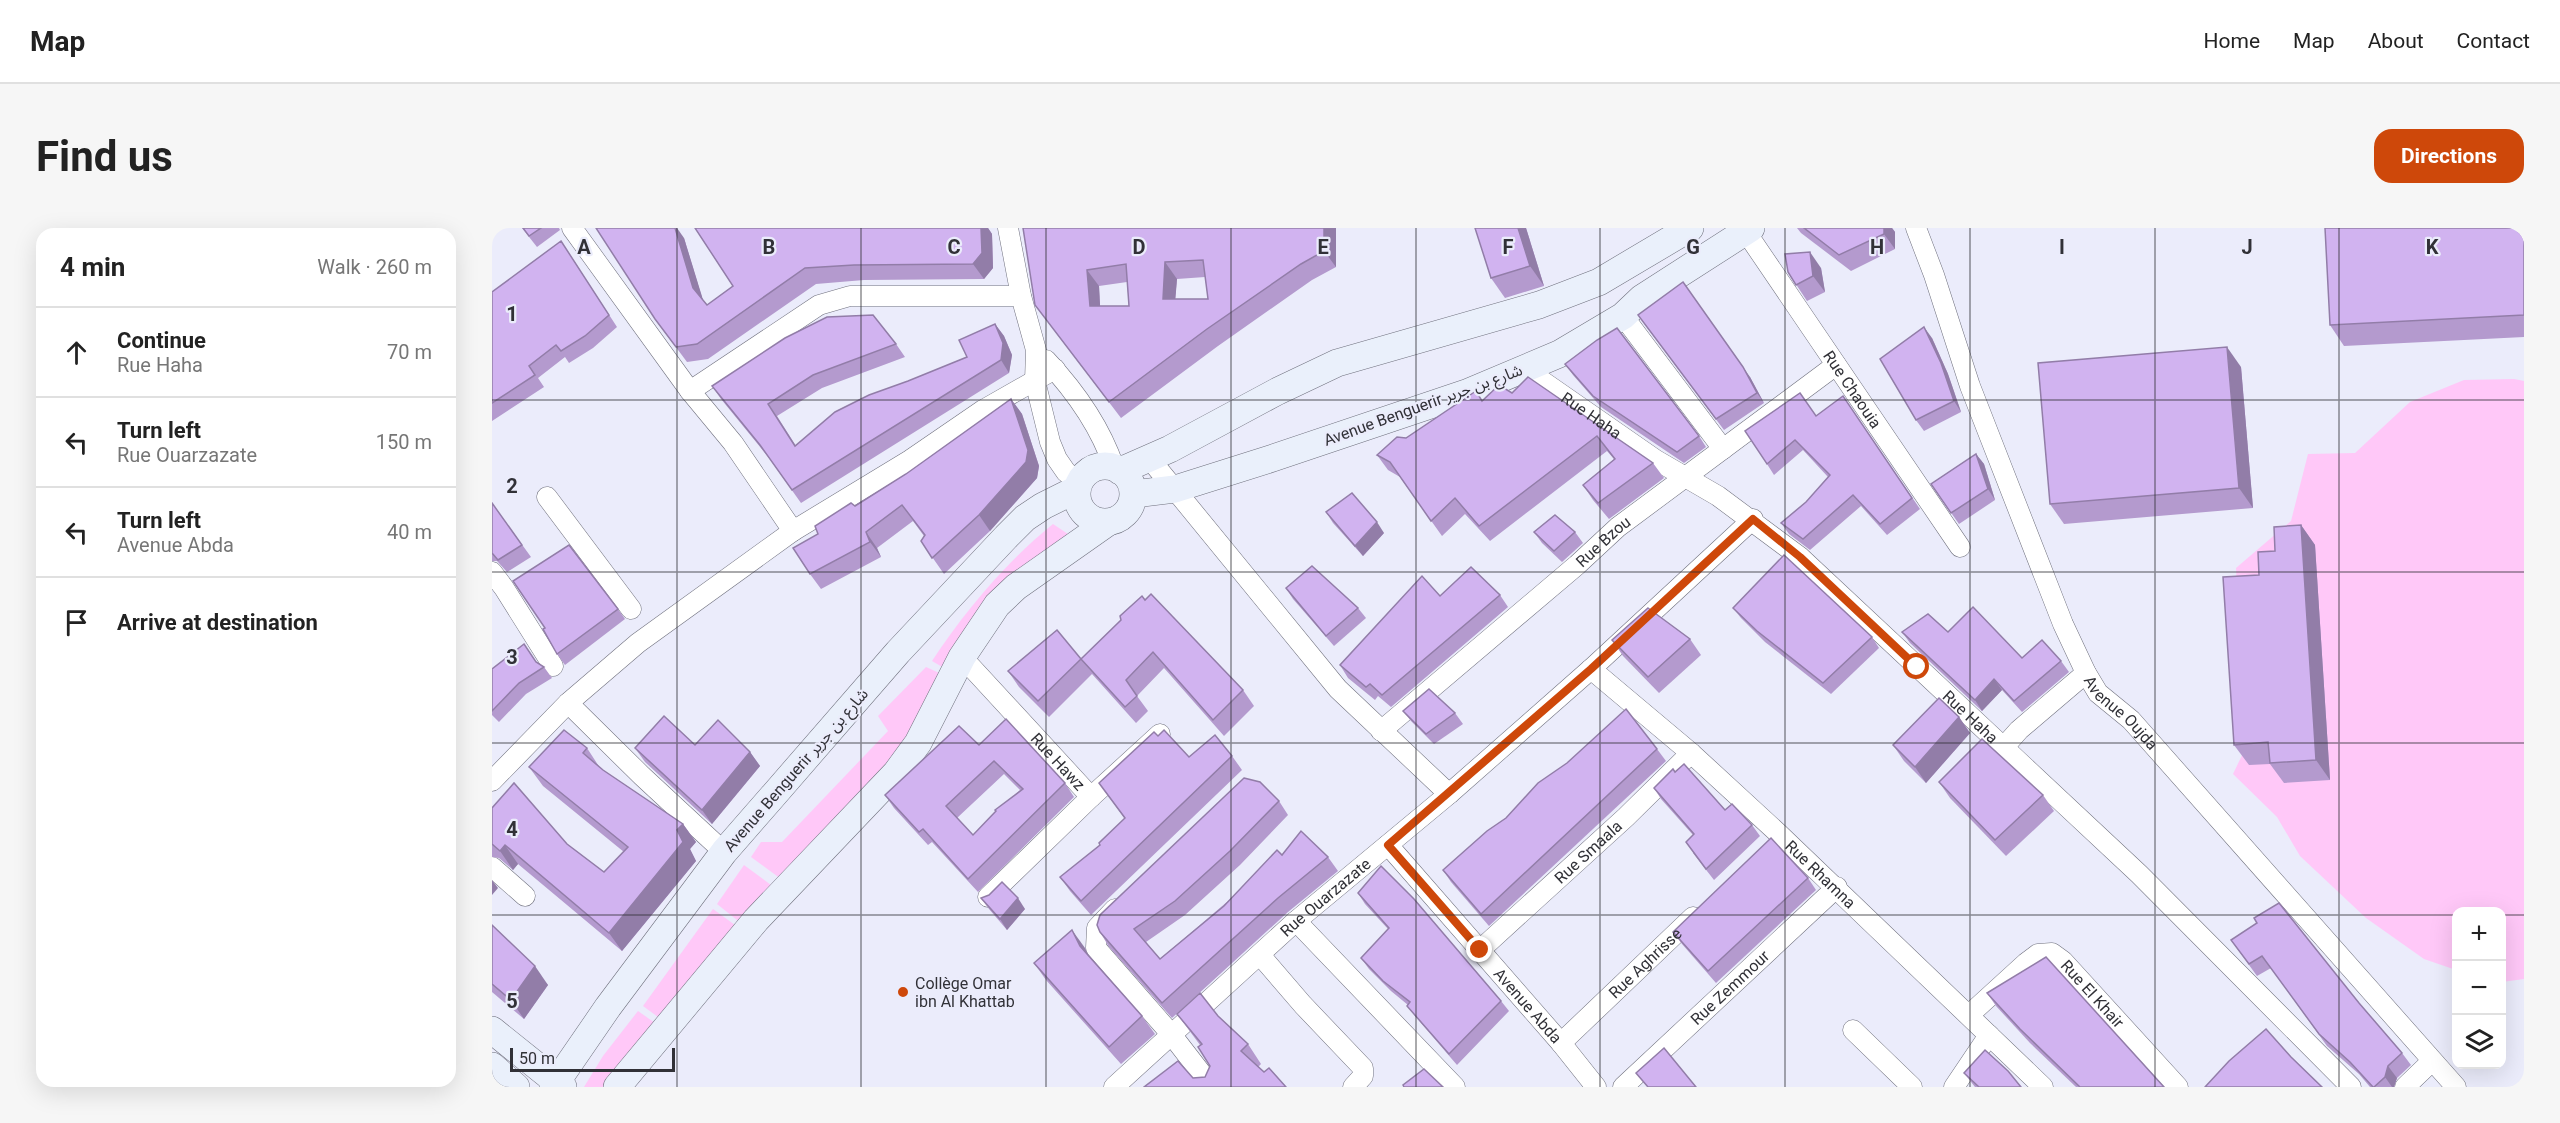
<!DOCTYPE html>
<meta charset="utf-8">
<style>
body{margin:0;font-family:Roboto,"Noto Sans Arabic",sans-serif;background:#f6f6f6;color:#222}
.controls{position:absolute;right:18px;bottom:18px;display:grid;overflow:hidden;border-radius:12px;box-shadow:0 6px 24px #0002}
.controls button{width:54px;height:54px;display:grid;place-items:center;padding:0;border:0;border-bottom:2px solid #e0e0e0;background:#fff;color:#222;font:30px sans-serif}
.scale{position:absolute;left:18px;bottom:15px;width:165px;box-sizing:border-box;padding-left:6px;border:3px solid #313137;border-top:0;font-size:16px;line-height:21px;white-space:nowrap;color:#313137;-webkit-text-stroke:4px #ebecfb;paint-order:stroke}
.stop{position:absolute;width:18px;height:18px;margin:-14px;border:4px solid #ce480a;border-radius:50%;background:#fff}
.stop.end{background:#ce480a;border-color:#fff;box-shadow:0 2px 6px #0008}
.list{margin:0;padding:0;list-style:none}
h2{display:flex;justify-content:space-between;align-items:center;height:78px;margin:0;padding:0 24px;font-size:26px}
h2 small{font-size:20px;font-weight:400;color:#767676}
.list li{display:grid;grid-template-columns:39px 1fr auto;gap:18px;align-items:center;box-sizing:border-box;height:90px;padding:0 24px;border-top:2px solid #e0e0e0}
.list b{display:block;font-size:22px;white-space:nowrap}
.list p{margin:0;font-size:20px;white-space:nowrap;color:#767676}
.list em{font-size:20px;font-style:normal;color:#767676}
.icon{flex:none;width:33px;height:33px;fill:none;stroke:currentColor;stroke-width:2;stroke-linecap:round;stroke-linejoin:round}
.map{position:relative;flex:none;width:2032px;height:859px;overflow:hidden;border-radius:18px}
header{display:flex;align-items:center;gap:36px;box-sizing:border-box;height:84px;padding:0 30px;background:#fff;border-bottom:2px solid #e0e0e0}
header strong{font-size:28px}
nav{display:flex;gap:33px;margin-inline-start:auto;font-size:21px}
.intro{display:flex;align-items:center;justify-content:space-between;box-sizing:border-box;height:144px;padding:0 36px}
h1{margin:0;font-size:42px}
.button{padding:15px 27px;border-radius:18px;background:#ce480a;color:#fff;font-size:21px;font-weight:700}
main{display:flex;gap:36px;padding:0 36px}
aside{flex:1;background:#fff;border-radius:18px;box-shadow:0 6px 24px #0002}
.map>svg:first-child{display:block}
.green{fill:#ffc8f8}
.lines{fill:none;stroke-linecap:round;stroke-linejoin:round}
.street-casing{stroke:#6f707d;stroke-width:21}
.secondary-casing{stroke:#6f707d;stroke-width:28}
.street{stroke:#fff;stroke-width:20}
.secondary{stroke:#eaf0fb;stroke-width:27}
.wall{fill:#b49ace;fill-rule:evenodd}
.shaded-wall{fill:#927da8}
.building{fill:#d1b3f0;stroke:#927da8;stroke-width:1.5;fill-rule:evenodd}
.route{stroke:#ce480a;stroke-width:8}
.grid{fill:none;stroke:#313137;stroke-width:1.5;stroke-opacity:0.55}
.poi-dot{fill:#ce480a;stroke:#ebecfb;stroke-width:2}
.labels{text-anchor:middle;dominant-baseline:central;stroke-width:4.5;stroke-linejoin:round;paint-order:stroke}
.street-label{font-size:16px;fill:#313137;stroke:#ebecfb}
.poi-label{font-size:16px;fill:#313137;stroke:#ebecfb;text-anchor:start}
.grid-label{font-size:20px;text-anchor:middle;font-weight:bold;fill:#313137;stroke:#ebecfb;stroke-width:4.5;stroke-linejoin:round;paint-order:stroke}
</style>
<header>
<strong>Map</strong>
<nav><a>Home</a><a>Map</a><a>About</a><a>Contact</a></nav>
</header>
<div class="intro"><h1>Find us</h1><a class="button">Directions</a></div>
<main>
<aside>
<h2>4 min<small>Walk · 260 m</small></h2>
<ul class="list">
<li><svg class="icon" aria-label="ahead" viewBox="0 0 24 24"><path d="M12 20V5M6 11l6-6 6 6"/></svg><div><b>Continue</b><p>Rue Haha</p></div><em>70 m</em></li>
<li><svg class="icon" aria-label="left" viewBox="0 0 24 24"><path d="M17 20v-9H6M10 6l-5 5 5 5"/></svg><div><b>Turn left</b><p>Rue Ouarzazate</p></div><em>150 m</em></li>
<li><svg class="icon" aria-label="left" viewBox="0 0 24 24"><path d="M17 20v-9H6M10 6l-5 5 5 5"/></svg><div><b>Turn left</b><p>Avenue Abda</p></div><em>40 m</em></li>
<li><svg class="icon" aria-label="arrive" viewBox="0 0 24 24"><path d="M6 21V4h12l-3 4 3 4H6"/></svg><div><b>Arrive at destination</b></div></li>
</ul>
</aside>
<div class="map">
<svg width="2032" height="859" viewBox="0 0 2032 859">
<rect width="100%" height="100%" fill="#ebecfb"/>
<!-- green -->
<g class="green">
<path d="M2022 151 2032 153V751L2010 754V684H1964V742L1932 731 1874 690 1808 628 1785 589 1741 546 1753 521 1744 340 1799 293 1816 226 1863 225 1918 174 1972 152Z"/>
<path d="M561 296 576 306 457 443 440 433C473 383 514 334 561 296Z"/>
<path d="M434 439 454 448 420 515 289 651 259 629 269 614H290L396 503 386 488Z"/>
<path d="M252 637 283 660 250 696 225 676Z"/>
<path d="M221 681 247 700 166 789 151 778Z"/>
<path d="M146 783 163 795 114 859H92L111 828Z"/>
</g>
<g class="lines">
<defs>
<g id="street">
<path d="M80 0 198 163 241 215 301 303"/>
<path d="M516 0 529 68 544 122 543 153 558 214 565 231 574 244 587 254"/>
<path id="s1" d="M1424 0 1442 47 1478 158 1571 396 1594 445 1606 465 1639 492 1964 859"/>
<path id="s2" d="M1254 4 1468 319"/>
<path d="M1131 88 1231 221"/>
<path d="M554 132C584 164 608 198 622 239"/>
<path id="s3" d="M1033 141 1164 232 1226 268 1308 329 1647 646 1859 859"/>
<path d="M198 163 327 77 358 68H529"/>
<path d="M657 230 846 461 957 566"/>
<path d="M55 269 139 381"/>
<path d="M0 344 12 360 61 438"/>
<path id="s4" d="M470 429 599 569 668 506"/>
<path id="s5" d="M1099 441 1199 525 1287 606 1551 859"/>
<path d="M76 475 150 548 232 624"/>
<path id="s6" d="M889 503 1085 337 1126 299 1344 137"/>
<path d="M1511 520 1527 502 1594 445"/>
<path d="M0 553 76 475 146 415 301 303 418 232 491 182 563 141"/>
<path id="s7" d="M896 617 1069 815 1104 859"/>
<path d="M0 639 33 668"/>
<path d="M496 669 599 569"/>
<path d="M623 681 605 700 604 720 679 806 720 859"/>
<path d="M804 693 963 859"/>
<path id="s8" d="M988 722 1134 589 1199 525"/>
<path d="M768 727 811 777 871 840V848L861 859"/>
<path id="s9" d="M1477 787 1534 735 1546 726 1560 725 1571 733 1686 859"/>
<path d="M1361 802 1420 859"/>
<path id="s10" d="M1069 815 1201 689"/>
<path id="s11" d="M622 859 804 693 957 566 1099 441 1261 291"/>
<path id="s12" d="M1131 859 1345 659"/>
<path d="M1462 859 1497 807"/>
<path d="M1913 859 1940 833"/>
</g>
<g id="secondary">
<circle cx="613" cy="266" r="28"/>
<path d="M628 243 678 221 786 163 845 135 1047 77 1107 54 1198 0"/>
<path d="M642 266 683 261 781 230 977 164 1067 126 1131 88 1150 70 1259 0"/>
<path d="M0 802 71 859"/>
<path d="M0 838 24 859"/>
<path d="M61 859 116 779 232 624 280 569 406 424 514 309 533 290 551 278 585 261"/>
<path d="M125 859 264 692 404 545 426 515 470 429 505 377 524 359 615 295"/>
</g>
</defs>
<!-- street casing -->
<use href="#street" class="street-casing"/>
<!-- secondary casing -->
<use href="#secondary" class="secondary-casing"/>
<!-- street -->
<use href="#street" class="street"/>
<!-- secondary -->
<use href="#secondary" class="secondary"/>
</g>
<!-- wall -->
<g class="wall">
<path d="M30 0H67L68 2 45 19Z"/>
<path d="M203 0H496L500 6 501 40 492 51 372 52 324 56 216 131 195 134 163 91 192 10 211 73 215 77 241 58Z"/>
<path d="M531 0H844V39L820 52 726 118 629 190 543 77ZM713 49 716 71H683L685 51ZM635 54 637 78H608L607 58Z"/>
<path d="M983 0H1034L1052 58 1013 70 999 50Z"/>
<path d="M1305 0H1400L1403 4V21L1359 43 1309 5Z"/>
<path d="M2032 0V109L1852 118 1838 97Z"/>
<path d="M77 25 125 99 101 120 77 135 73 129 46 150 52 159 0 193V64Z"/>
<path d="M1329 40 1333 64 1315 73 1296 44Z"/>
<path d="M503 96 512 108 520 127 517 145 309 275 277 230 229 171 220 158 404 116 413 129 330 160 285 188 304 218 416 153 475 129Z"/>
<path d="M1154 98 1258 149 1272 175 1232 202Z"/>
<path d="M1440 110 1456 146 1469 184 1432 203 1424 192Z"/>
<path d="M1073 136 1207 208 1214 219 1192 235 1109 179 1081 147Z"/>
<path d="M1749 139 1761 280 1572 296 1558 276Z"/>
<path d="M1020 165 1161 235 1172 250 1117 291 1101 272 1091 257 1122 231 1115 223 998 313 973 286 950 308 908 249 896 242 885 227 914 210 990 173Z"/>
<path d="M1351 168 1428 281 1395 307 1369 278 1318 322 1297 306 1289 295 1314 274 1336 249 1311 222 1282 247 1275 236 1324 188Z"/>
<path d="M519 171 530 186 547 238 545 250 498 303 452 346 429 313 432 308 421 293 385 320 389 329 329 361 318 346 326 306 363 278 414 246Z"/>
<path d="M1484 226 1492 236 1503 272 1467 296 1439 256Z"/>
<path d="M0 275 39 329 15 344 5 333H0Z"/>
<path d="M834 284 892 305 871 328 841 295Z"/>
<path d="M1809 297 1823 317 1838 552 1792 555 1778 536 1757 537 1742 517 1767 347 1783 323Z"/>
<path d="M1042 304H1083L1091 315 1070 334 1050 315Z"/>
<path d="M794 360 866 380 874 390 842 418 801 371Z"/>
<path d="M1008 367 1016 379 899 479 886 468 883 472 856 450 848 437 948 368Z"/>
<path d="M653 372 751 462 762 478 732 508 672 440 645 468 656 483 644 495 600 446 557 489 527 459 516 443 589 431Z"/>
<path d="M1241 380 1380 409 1387 420 1339 466 1273 414 1249 390Z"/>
<path d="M126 381 133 391 73 437 65 426Z"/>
<path d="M1410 404H1456L1530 430 1569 433 1577 444 1530 484 1510 462 1490 483 1418 415Z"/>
<path d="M1198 411 1209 427 1167 465 1131 428 1120 412Z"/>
<path d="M52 439 60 450 34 466 7 494 0 487V441Z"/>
<path d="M911 483 963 485 971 496 942 516 919 493Z"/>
<path d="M1467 489 1478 505 1434 555 1412 533 1401 517Z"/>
<path d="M203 517 258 524 268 538 220 596 153 534 143 520Z"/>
<path d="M487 517 573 555 582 569 486 664 440 614 436 617 402 580 393 567ZM512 546 528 562 481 607 465 590Z"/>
<path d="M95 520 108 540 191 596 204 614 198 621 204 633 130 723 26 636 21 642 7 630 0 629V580L75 616 112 644 132 624 51 558 37 539Z"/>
<path d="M1165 521 1174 533 997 698 959 654 951 642Z"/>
<path d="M740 528 750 542 599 687 578 663 568 649 608 617 633 591 607 555 697 529Z"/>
<path d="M1183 544 1233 582 1260 597 1268 608 1222 652 1201 625V607L1169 571 1162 560Z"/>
<path d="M1447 554 1551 567 1562 583 1514 628 1458 570Z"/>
<path d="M787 573 796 587 748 637 693 687 654 714 668 731 790 627 836 629 846 643 796 684 680 790 617 719 608 704Z"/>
<path d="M1316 650 1324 662 1224 755 1190 716 1181 704Z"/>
<path d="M866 665 1009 773 1017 783 965 837 923 788 916 777 899 763 877 741 869 730 896 701 873 676Z"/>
<path d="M489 670 533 681 515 702 497 681Z"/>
<path d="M0 697 56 757 32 791 0 764Z"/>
<path d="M1739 712 1867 775 1910 825 1919 837 1905 850 1902 859H1878L1867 846 1835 818 1779 740 1765 748Z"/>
<path d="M593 720 596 728 650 788 663 806 629 836 554 752 542 735Z"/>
<path d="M1495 765 1672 859H1584L1538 815 1504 778Z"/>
<path d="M685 786 726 788 756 816 769 836 766 839 794 859H652L701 850 713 849 718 838 708 817Z"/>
<path d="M1472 845 1529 859H1483Z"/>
</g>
<!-- shaded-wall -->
<g class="shaded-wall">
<path d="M183 0H185L192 10 212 75 201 60Z"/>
<path d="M489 0H496L500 6 501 40 492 51 481 36Z"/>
<path d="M832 0H844V39L832 23Z"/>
<path d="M1026 0H1034L1052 58 1038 38Z"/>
<path d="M1392 0H1400L1403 4V21L1392 6Z"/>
<path d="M1318 24 1329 40 1333 64 1321 48Z"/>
<path d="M673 34 685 51 682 88 671 71Z"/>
<path d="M595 42 607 58 609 95 598 78Z"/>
<path d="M503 96 512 108 520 127 517 145 509 132Z"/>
<path d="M1432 99 1440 110 1456 146 1469 184 1462 173Z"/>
<path d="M1735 119 1749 139 1761 280 1747 260Z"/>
<path d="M1251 139 1258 149 1272 175 1265 165Z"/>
<path d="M519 171 530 186 547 238 545 250 498 303 487 287Z"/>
<path d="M1484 226 1492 236 1503 272 1496 261Z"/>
<path d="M885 294 892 305 871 328 863 318Z"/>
<path d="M1809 297 1823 317 1838 552 1824 532Z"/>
<path d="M374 304 385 320 389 329 378 314Z"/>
<path d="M1502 451 1510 462 1490 483 1483 472Z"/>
<path d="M1467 489 1478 505 1434 555 1423 539Z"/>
<path d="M258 524 268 538 220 596 210 582Z"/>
<path d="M191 596 204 614 198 621 204 633 130 723 117 705 185 602Z"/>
<path d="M13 617 26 636 21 642 8 623Z"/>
<path d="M0 652 6 660 0 667Z"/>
<path d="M526 670 533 681 515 702 508 691Z"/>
<path d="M580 702 593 720 600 736 588 718Z"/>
<path d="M43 738 56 757 32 791 19 772Z"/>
<path d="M1896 838 1905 850 1902 859H1900L1893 849Z"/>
</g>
<!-- building -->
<g class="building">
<path d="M31 0H49L37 8Z"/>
<path d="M104 0H183L201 60 215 77 241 58 203 0H489L490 25 481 36 362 37 313 40 205 116 184 119 163 91Z"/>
<path d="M531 0H832V23L809 36 715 101 617 174 543 77ZM711 32 716 71H671L673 34ZM634 36 637 78H598L595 42Z"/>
<path d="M983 0H1026L1038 38 999 50Z"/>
<path d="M1312 0H1392V6L1347 27Z"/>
<path d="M1833 0H2032V87L1838 97Z"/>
<path d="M69 13 117 87 93 108 69 123 64 117 37 138 43 147 0 175V64Z"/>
<path d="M1318 24 1321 48 1304 57 1296 44 1293 26Z"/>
<path d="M1191 54 1251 139 1265 165 1224 191 1146 87Z"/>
<path d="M381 87 404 116 321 147 276 176 303 218 343 184 377 167 416 153 475 129 467 112 503 96 511 115 509 132 300 262 268 217 220 158 293 110 335 89Z"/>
<path d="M1432 99 1449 135 1462 173 1424 192 1388 131Z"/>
<path d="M1125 100 1207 208 1185 224 1101 168 1073 136 1105 112Z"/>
<path d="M1735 119 1747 260 1558 276 1546 135Z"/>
<path d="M1036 149 1161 235 1106 275 1091 257 1123 231 1105 208 987 298 963 270 939 293 898 234 885 227 905 209 914 210 984 163 990 173 1007 157 1020 165Z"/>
<path d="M1308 165 1324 188 1351 168 1420 270 1388 296 1361 267 1311 311 1289 295 1314 274 1338 247 1303 212 1275 236 1253 203Z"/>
<path d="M519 171 536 222 534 234 487 287 440 330 429 313 433 307 410 277 374 304 378 314 318 346 301 320 326 306 323 298 359 275 363 278 414 246Z"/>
<path d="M1484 226 1496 261 1459 285 1439 256Z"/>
<path d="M860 265 885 294 863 318 834 284Z"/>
<path d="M0 275 30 317 6 332 0 325Z"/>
<path d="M1063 287 1083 304 1062 323 1042 304Z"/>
<path d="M1809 297 1824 532 1778 535 1776 514 1742 517 1731 349 1767 347 1766 324 1783 323 1782 299Z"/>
<path d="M77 317 126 381 65 426 51 401 53 400 21 353Z"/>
<path d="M1292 327 1380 409 1331 455 1265 403 1241 380Z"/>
<path d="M820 338 866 380 834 408 794 360Z"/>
<path d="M979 339 1008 367 890 467 878 456 874 459 848 437 930 348 948 368Z"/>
<path d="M659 366 751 462 721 492 661 424 634 452 645 468 633 479 589 431 629 392 628 388 650 368 653 372Z"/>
<path d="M1481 379 1530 430 1550 412 1569 433 1522 473 1502 451 1483 472 1410 404 1436 386 1456 404Z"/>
<path d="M1156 380 1198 411 1156 449 1120 412Z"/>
<path d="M565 402 589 431 546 473 516 443Z"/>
<path d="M32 416 44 434 52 439 27 455 0 483V441Z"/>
<path d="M937 461 963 485 934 506 911 483Z"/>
<path d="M1447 470 1467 489 1423 539 1401 517Z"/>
<path d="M1134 481 1165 521 989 686 951 642 995 603 1014 590 1046 555 1075 535Z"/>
<path d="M172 488 203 517 226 492 258 524 210 582 143 520Z"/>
<path d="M514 491 573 555 476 651 431 601 427 604 393 567 467 498 487 517ZM502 533 531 561 503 582 504 583 481 607 454 578Z"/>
<path d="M72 502 95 520 91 525 111 542 191 596 185 602 191 614 117 705 13 617 8 623 0 616V580L22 555 75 616 112 644 136 619 37 539Z"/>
<path d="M672 502 697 529 723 507 740 528 589 673 568 649 608 617 607 615 633 590 607 555 662 504 666 508Z"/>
<path d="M1490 511 1551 567 1503 612 1447 554Z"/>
<path d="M1192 536 1233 582 1240 576 1260 597 1214 641 1194 614 1202 606 1162 560 1181 541 1183 544Z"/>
<path d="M752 550 768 554 787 573 738 623 683 673 642 701 668 731 732 678 785 622 790 627 809 603 836 629 786 670 670 775 608 704 605 697 608 687Z"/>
<path d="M1279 610 1316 650 1216 743 1181 704Z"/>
<path d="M889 638 922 671 1009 773 957 826 915 778 918 774 891 753 869 730 897 700 866 665Z"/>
<path d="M510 654 526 670 508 691 489 670 497 667Z"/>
<path d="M1787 675 1867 775 1910 825 1896 838 1893 849 1882 859H1881L1858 834 1827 806 1770 728 1757 736 1739 712 1765 695 1762 690Z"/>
<path d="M0 697 43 738 19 772 0 756Z"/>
<path d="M580 702 588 718 650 788 617 819 542 735Z"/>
<path d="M1554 729 1672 859H1588L1528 801 1495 765Z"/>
<path d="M708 765 726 788 756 816 749 823 772 844 777 840 794 859H652L686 833 701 850 713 849 718 838 706 819 710 816 685 786Z"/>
<path d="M1774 801 1799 829 1830 859H1713L1737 833Z"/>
<path d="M1172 820 1204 859H1156L1144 845Z"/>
<path d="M1493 822 1516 843 1529 859H1487L1472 845Z"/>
<path d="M932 841 951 859H912L911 857Z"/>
</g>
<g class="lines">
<!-- route -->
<path class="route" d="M988 722 896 617 1099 441 1261 291 1308 329 1425 439"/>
</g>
<!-- grid -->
<path class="grid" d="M185 0V859M369 0V859M554 0V859M739 0V859M924 0V859M1108 0V859M1293 0V859M1478 0V859M1663 0V859M1847 0V859M0 172H2032M0 344H2032M0 515H2032M0 687H1964M2010 687H2032"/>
<!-- markers -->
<circle class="poi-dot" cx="411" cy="764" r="6"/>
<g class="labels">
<!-- street labels -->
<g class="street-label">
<text stroke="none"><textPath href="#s2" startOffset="190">Rue Chaouia</textPath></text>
<text transform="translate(931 177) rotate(-20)">Avenue Benguerir شارع بن جرير</text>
<text stroke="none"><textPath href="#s3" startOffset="81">Rue Haha</textPath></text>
<text stroke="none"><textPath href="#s6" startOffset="292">Rue Bzou</textPath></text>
<text stroke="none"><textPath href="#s1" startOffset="530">Avenue Oujda</textPath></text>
<text stroke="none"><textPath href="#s3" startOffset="567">Rue Haha</textPath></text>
<text stroke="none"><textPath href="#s4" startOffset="142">Rue Hawz</textPath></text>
<text transform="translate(304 542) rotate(-49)">Avenue Benguerir شارع بن جرير</text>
<text stroke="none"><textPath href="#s8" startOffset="146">Rue Smaala</textPath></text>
<text stroke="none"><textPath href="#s5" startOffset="308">Rue Rhamna</textPath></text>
<text stroke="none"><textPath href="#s11" startOffset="284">Rue Ouarzazate</textPath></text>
<text stroke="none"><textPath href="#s10" startOffset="116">Rue Aghrisse</textPath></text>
<text stroke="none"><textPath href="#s12" startOffset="146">Rue Zemmour</textPath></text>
<text stroke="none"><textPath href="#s9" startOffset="164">Rue El Khair</textPath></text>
<text stroke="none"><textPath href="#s7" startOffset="213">Avenue Abda</textPath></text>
</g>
<!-- poi labels -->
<g class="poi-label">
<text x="423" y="755">Collège Omar<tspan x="423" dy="18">ibn Al Khattab</tspan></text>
</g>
</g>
<g class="grid-label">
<text x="92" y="26">A</text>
<text x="277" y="26">B</text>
<text x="462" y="26">C</text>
<text x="647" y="26">D</text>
<text x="831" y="26">E</text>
<text x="1016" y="26">F</text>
<text x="1201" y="26">G</text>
<text x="1385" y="26">H</text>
<text x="1570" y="26">I</text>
<text x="1755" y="26">J</text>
<text x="1940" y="26">K</text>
<text x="20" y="93">1</text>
<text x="20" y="265">2</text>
<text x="20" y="436">3</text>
<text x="20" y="608">4</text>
<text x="20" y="780">5</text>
</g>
</svg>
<div class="controls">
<button>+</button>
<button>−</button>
<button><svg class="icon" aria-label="layers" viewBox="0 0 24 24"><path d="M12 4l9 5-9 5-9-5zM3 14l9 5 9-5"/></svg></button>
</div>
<div class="scale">50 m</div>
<div class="stop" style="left:1425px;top:439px"></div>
<div class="stop end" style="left:988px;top:722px"></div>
</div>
</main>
